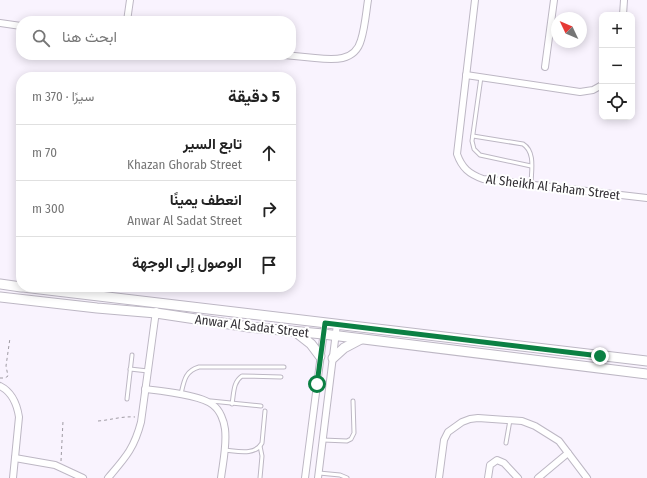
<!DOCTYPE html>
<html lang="ar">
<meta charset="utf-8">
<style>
body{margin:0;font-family:"Fira Sans Condensed",Vazirmatn,sans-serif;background:#f6f6f6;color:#222;direction:rtl}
.controls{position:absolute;right:12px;top:12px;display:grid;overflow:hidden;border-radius:8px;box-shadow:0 2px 10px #0003}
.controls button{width:36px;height:36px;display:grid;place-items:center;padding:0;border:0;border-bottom:1px solid #e0e0e0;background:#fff;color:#222;font:20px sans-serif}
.compass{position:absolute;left:551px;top:12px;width:36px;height:36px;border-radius:50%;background:#fff;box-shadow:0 2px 10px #0003;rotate:314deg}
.stop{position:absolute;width:12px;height:12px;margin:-9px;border:3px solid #0b8043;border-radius:50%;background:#fff}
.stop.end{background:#0b8043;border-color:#fff;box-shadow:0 1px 4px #0008}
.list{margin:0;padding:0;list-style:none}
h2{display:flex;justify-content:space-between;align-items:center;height:52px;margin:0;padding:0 16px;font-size:17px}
h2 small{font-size:13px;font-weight:400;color:#767676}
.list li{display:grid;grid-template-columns:26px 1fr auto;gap:12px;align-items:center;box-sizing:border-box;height:56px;padding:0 16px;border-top:1px solid #e0e0e0}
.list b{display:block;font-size:15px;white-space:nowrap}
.list p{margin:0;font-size:13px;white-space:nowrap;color:#767676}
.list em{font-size:13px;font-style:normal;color:#767676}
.icon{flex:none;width:22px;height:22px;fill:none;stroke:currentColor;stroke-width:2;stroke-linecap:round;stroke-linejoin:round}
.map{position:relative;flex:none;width:647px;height:478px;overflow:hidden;direction:ltr}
.search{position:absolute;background:#fff;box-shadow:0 2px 10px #0003;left:16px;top:16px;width:280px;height:44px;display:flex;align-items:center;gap:10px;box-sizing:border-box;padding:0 14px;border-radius:16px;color:#767676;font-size:15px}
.panel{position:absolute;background:#fff;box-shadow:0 2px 10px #0003;left:16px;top:72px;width:280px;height:220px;border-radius:16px;direction:rtl}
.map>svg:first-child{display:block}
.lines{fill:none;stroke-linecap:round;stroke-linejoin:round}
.lane-casing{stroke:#bdb7c4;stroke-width:5}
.street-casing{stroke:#bdb7c4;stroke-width:8}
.secondary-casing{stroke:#bdb7c4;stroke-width:11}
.path{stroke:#9f9ba3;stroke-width:1;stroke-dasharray:3 3;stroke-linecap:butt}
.lane{stroke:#fff;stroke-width:3}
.street{stroke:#fff;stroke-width:6}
.secondary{stroke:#fff;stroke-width:9}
.route{stroke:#0b8043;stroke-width:5}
.labels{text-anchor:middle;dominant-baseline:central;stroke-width:4;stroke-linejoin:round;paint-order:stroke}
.street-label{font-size:13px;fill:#322f34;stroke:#fff}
</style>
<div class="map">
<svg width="647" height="478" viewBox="0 0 647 478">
<rect width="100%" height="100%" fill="#f9f3fe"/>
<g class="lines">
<defs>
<g id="lane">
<path d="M481 77 472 141 474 149 480 155 531 166"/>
<path d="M473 136 523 144C536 152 531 172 531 185"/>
<path d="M130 369 148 371"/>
<path d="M181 394C184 381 185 371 199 367H284"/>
<path d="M127 399 132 355"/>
<path d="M211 401 261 406"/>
<path d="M232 404C234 393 233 382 242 376L281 377"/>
<path d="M323 440 347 441 351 439 354 433 353 401"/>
<path d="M506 443 510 420"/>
<path d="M224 450C237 451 255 456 262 443L265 411"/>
<path d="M319 473 340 475 347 478"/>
<path d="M260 478 262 456 260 446"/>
</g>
<g id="street">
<path d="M475 0 457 154C462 168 469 174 483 179L647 198"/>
<path d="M623 15 624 0"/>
<path d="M127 21 130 0"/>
<path d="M0 23 21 26"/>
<path d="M284 55C294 56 304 57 315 58 333 60 355 62 361 40 365 27 366 13 368 0"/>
<path d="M545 67 554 0"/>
<path d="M466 75 580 92 593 90 602 85"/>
<path d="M0 386C12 392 17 404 19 417L13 478"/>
<path d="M145 389C162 391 201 395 213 405 220 410 224 421 225 429 227 445 223 462 221 478"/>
<path d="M15 458 55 465 83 478"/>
<path d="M108 478C125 458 134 449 141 422L156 311"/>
<path d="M305 478 325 323"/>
<path d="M318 478 337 324"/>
<path d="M439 478 444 440 448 432 462 422 470 419 478 418 522 421 535 426 559 441 587 478"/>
<path d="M488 478 490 465 497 460 504 463 518 478"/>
<path d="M538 478 568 453"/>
</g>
<g id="secondary">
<path d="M0 284 21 287"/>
<path d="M23 287 647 361"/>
<path d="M0 297 97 308 156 313 249 327 323 334 647 374"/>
<path d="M297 333 311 344 320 356"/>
<path d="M333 358 344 348 361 339"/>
</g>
</defs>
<!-- lane casing -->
<use href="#lane" class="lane-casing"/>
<!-- street casing -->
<use href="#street" class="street-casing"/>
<!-- secondary casing -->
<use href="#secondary" class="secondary-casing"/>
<!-- path -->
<g class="path">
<path d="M0 378H5L8 376 6 366 10 338"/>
<path d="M98 421C111 420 122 416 135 417"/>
<path d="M61 461 63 421"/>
</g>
<!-- lane -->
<use href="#lane" class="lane"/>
<!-- street -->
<use href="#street" class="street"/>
<!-- secondary -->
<use href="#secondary" class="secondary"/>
</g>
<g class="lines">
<!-- route -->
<path class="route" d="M317 384 325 323 600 356"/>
</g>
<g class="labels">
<!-- street labels -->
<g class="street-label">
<text transform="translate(553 187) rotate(7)">Al Sheikh Al Faham Street</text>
<text transform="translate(252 326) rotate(7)">Anwar Al Sadat Street</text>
</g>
</g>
</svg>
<div class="controls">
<button>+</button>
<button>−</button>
<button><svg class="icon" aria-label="locate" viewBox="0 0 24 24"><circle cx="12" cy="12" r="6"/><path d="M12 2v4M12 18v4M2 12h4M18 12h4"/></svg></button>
</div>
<svg class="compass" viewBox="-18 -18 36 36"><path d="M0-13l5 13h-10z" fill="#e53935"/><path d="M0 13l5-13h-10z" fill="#767676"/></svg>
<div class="stop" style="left:317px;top:384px"></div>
<div class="stop end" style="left:600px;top:356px"></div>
<div class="search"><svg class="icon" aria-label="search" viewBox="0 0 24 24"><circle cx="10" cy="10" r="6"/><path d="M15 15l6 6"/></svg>ابحث هنا</div>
<section class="panel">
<h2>5 دقيقة<small>سيرًا · 370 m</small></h2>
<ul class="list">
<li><svg class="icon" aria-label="ahead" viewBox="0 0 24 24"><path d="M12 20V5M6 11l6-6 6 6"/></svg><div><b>تابع السير</b><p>Khazan Ghorab Street</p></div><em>70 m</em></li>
<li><svg class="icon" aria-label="right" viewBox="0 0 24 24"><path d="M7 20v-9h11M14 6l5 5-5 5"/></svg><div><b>انعطف يمينًا</b><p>Anwar Al Sadat Street</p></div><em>300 m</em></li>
<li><svg class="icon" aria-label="arrive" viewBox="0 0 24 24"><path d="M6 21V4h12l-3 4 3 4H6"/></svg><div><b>الوصول إلى الوجهة</b></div></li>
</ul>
</section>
</div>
